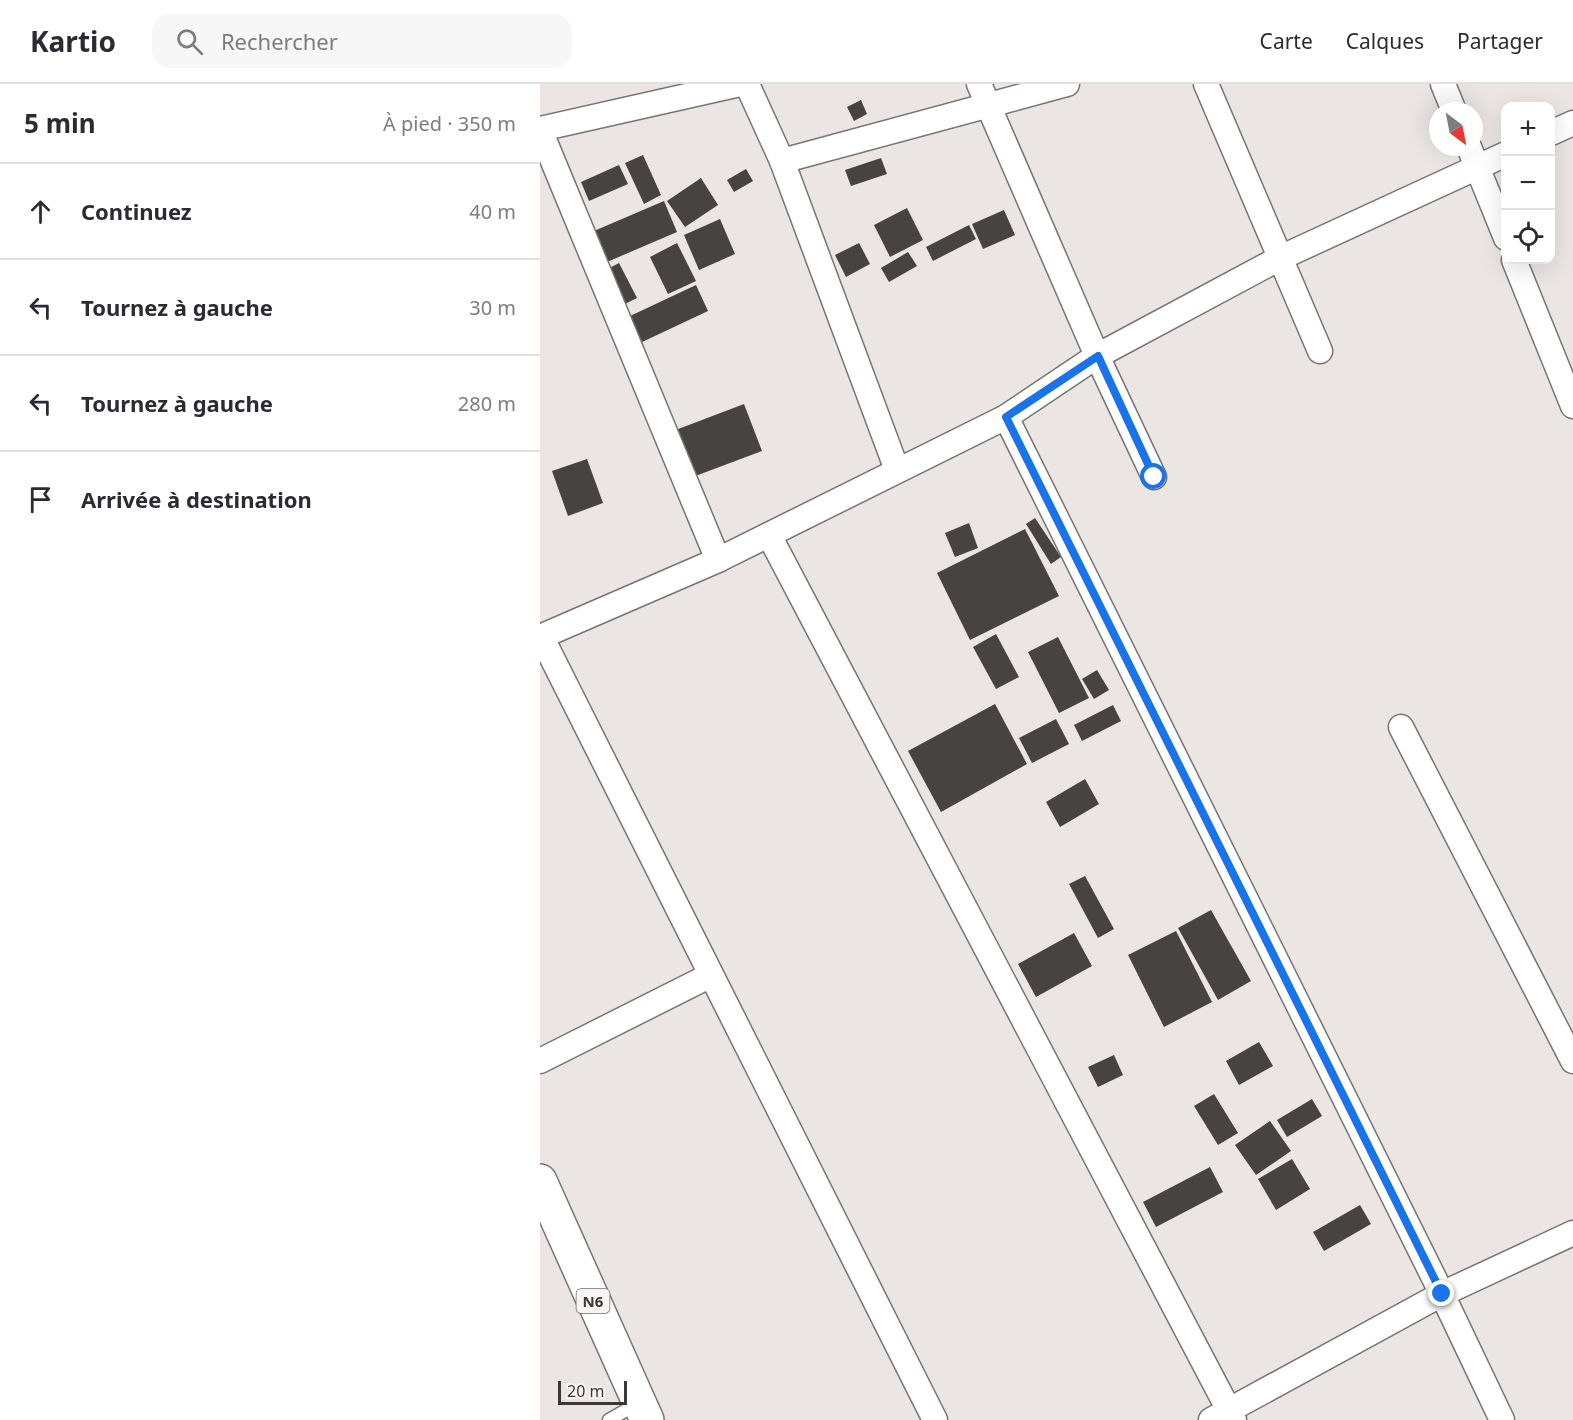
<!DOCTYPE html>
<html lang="fr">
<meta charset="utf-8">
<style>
body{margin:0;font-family:"Noto Sans",sans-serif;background:#f7f7f7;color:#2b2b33}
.controls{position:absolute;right:18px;top:18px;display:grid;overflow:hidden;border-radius:12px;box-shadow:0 6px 24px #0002}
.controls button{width:54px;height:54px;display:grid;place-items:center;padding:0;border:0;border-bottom:2px solid #e1e1e2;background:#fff;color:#2b2b33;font:30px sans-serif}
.compass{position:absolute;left:889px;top:18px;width:54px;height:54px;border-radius:50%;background:#fff;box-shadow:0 6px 24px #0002;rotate:148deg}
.scale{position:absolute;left:18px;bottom:15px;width:69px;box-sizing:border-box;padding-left:6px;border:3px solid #3a3837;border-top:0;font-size:16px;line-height:21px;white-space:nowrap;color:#3a3837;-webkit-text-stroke:4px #f8f4f1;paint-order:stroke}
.stop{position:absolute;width:18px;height:18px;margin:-14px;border:4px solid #1a73e8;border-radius:50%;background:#fff}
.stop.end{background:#1a73e8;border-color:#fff;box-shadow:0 2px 6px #0008}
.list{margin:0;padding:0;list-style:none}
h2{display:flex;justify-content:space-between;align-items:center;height:78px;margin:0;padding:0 24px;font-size:26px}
h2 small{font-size:20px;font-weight:400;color:#7c7c81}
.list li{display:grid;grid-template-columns:39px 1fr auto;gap:18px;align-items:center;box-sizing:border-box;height:96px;padding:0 24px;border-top:2px solid #e1e1e2}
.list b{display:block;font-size:22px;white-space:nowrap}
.list em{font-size:20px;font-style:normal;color:#7c7c81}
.icon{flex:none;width:33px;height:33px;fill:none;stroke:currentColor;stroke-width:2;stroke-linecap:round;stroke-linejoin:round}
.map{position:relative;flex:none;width:1033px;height:1336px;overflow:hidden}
header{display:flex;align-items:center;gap:36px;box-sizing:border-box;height:84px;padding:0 30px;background:#fff;border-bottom:2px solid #e1e1e2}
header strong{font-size:28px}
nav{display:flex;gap:33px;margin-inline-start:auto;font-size:21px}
.search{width:420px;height:54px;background:#f7f7f7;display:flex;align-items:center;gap:15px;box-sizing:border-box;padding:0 21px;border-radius:18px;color:#7c7c81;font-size:22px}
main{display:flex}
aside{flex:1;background:#fff}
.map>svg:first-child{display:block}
.building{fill:#474341}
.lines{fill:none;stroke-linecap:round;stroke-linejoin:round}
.lane-casing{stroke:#787472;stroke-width:15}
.street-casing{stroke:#787472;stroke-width:27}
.highway-casing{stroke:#787472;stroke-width:36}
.lane{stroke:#fff;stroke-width:12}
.street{stroke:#fff;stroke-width:24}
.highway{stroke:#fff;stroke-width:33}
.route{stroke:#1a73e8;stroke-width:8}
.labels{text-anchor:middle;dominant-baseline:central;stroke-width:6;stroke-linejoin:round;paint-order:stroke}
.shield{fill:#f8f4f1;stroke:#73706f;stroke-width:1.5}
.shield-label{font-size:15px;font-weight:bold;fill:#3a3837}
</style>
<header>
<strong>Kartio</strong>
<div class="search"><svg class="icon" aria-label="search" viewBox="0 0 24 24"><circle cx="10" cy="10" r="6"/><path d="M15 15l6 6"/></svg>Rechercher</div>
<nav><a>Carte</a><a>Calques</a><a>Partager</a></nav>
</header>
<main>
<aside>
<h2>5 min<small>À pied · 350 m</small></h2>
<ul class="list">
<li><svg class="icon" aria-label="ahead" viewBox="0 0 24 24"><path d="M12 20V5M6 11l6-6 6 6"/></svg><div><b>Continuez</b></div><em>40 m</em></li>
<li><svg class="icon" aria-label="left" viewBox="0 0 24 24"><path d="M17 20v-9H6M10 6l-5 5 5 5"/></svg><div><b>Tournez à gauche</b></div><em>30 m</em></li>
<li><svg class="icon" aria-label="left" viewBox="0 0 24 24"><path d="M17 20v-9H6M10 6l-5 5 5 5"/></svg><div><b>Tournez à gauche</b></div><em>280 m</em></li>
<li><svg class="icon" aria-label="arrive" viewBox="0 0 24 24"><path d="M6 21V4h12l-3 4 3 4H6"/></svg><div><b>Arrivée à destination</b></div></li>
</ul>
</aside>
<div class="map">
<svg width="1033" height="1336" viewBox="0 0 1033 1336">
<rect width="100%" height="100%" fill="#ebe6e4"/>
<!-- building -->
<g class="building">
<path d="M321 16 327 30 314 37 307 23Z"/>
<path d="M103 71 121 111 104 120 85 79Z"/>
<path d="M341 74 347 90 311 102 305 86Z"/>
<path d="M79 81 88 100 49 117 41 98Z"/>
<path d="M206 85 213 97 194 108 187 96Z"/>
<path d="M161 94 178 121 145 143 127 117Z"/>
<path d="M124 117 137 148 67 178 54 147Z"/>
<path d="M367 124 383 156 350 173 334 141Z"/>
<path d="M464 126 475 151 443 165 432 140Z"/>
<path d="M180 135 195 170 159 186 144 151Z"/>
<path d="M429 141 436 155 393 177 386 163Z"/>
<path d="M137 159 156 197 128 210 110 173Z"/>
<path d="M319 159 330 180 306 193 295 171Z"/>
<path d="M368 168 377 182 349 198 341 184Z"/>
<path d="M79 179 97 214 79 223 62 188Z"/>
<path d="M156 201 168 227 100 259 88 233Z"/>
<path d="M204 320 222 367 150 394 133 347Z"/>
<path d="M47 375 63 419 28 432 12 387Z"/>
<path d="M495 434 521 473 511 480 486 440Z"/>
<path d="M429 439 438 464 415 473 405 449Z"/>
<path d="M485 445 519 512 430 556 397 489Z"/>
<path d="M456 550 479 593 456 605 433 563Z"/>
<path d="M518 553 549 614 519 629 488 568Z"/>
<path d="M557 586 569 606 554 615 542 595Z"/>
<path d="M455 620 487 680 401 728 368 667Z"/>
<path d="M573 621 581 637 542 657 534 641Z"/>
<path d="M516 635 529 660 492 679 479 654Z"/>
<path d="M545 695 559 720 520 743 506 718Z"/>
<path d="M545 792 574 845 558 854 529 800Z"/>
<path d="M671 826 711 897 678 916 638 844Z"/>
<path d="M636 847 672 918 624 943 588 871Z"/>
<path d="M534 849 552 882 496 913 478 880Z"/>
<path d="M719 958 733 982 699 1001 686 977Z"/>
<path d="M574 971 583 991 558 1003 548 983Z"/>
<path d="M674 1010 698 1049 678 1061 654 1022Z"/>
<path d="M772 1015 782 1032 747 1053 737 1036Z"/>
<path d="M730 1037 751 1067 716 1091 695 1061Z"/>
<path d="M752 1075 770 1105 736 1126 718 1095Z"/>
<path d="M670 1083 683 1108 616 1143 603 1118Z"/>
<path d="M820 1121 831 1140 784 1167 773 1148Z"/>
</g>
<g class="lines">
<defs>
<path id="lane" d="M69 1336 97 1320"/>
<g id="street">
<path d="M207 0 242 77 357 386"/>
<path d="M439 0 557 272 614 393"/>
<path d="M666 0 780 267"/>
<path d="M903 0 914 27"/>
<path d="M0 45 200 0"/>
<path d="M0 46 178 476"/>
<path d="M1011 49 1033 39"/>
<path d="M929 63 966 154"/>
<path d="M242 77 527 0"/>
<path d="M974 176 1033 322"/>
<path d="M466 333 902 1210 962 1336"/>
<path d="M229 451 694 1336"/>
<path d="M1 552 395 1336"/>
<path d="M0 553 178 476 466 333 557 272 740 174 966 70"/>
<path d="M861 643 1033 977"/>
<path d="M0 977 171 891"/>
<path d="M671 1336 902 1210 1033 1149"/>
</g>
<path id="highway" d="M0 1097 107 1336"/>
</defs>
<!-- lane casing -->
<use href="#lane" class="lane-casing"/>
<!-- street casing -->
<use href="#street" class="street-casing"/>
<!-- highway casing -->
<use href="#highway" class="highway-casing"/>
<!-- lane -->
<use href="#lane" class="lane"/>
<!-- street -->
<use href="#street" class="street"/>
<!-- highway -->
<use href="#highway" class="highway"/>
</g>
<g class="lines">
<!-- route -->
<path class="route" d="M614 393 558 272 466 333 902 1210"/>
</g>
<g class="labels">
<!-- shield labels -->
<rect class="shield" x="36.5" y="1205" width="33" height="24" rx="4.5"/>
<g class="shield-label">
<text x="53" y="1217">N6</text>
</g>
</g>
</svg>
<div class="controls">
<button>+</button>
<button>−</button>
<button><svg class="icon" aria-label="locate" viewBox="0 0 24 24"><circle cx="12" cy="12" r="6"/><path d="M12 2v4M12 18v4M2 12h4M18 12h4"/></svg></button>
</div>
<svg class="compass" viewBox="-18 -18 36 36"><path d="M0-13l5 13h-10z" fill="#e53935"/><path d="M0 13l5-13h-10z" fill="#7c7c81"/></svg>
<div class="scale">20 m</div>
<div class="stop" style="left:614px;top:393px"></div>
<div class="stop end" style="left:902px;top:1210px"></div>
</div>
</main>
